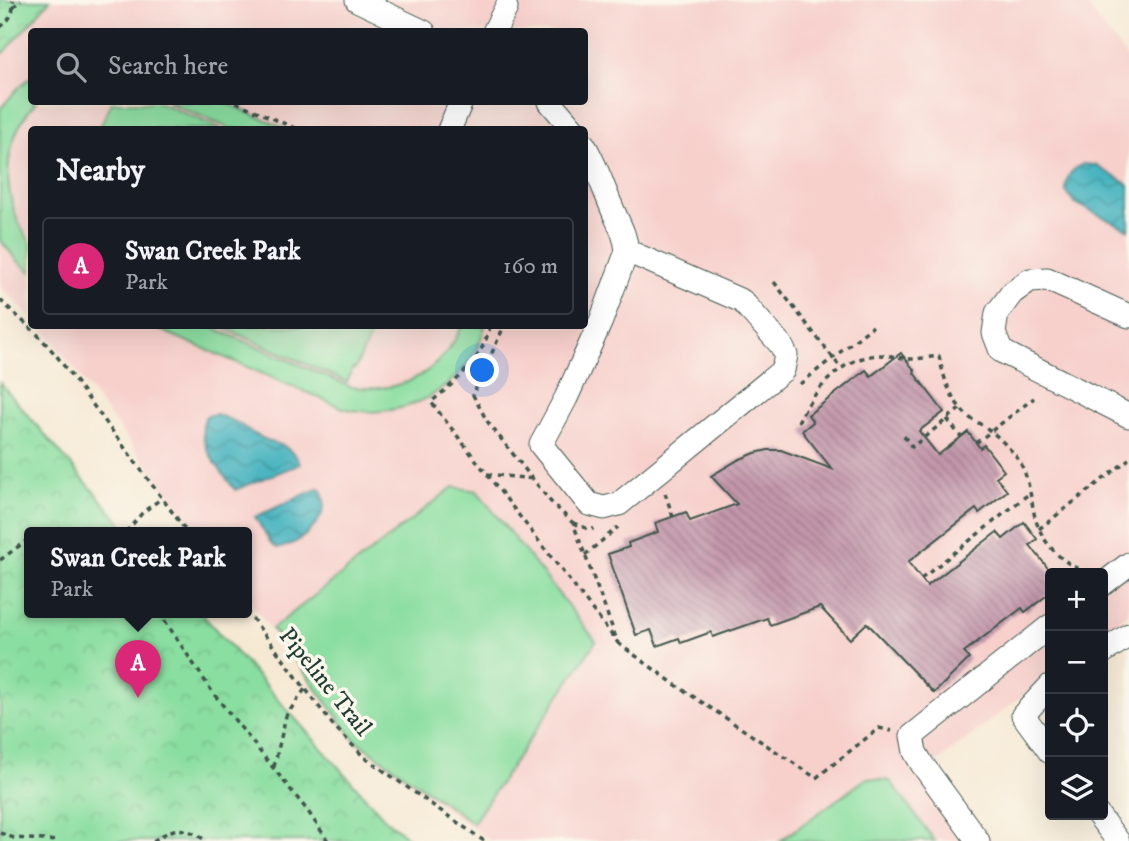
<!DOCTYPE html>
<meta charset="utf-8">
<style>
body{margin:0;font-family:"IM FELL DW Pica",serif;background:#242831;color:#f1f3f6}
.controls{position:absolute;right:21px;bottom:21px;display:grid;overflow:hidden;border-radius:7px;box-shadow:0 7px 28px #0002}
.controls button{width:63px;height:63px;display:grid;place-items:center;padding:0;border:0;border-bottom:2px solid #363941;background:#171b24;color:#f1f3f6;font:35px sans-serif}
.you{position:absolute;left:483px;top:371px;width:24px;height:24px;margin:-18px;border:5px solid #fff;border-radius:50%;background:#1a73e8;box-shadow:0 0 0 10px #1a73e833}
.badge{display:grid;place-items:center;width:46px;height:46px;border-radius:50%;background:#db2777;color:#fff;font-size:23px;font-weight:700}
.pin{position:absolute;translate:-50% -58px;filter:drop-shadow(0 2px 4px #0008)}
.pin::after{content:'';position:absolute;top:37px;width:24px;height:21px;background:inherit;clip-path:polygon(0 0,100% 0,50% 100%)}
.popup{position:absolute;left:24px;top:527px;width:228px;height:91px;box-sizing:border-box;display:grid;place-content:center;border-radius:7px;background:#171b24;filter:drop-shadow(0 2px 5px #0005);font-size:23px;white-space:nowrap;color:#9ea1a6}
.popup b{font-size:26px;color:#f1f3f6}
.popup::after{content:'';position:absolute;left:50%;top:100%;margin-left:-14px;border:14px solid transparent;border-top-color:#171b24}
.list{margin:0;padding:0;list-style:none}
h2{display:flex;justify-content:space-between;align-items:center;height:91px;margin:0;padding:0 28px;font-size:30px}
h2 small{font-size:23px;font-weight:400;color:#9ea1a6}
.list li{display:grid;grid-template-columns:46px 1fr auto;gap:21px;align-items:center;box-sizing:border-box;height:98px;margin:0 14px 14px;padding:0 14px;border:2px solid #363941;border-radius:7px}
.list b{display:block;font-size:26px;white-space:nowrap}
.list p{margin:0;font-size:23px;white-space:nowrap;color:#9ea1a6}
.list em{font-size:23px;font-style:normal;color:#9ea1a6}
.icon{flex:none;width:38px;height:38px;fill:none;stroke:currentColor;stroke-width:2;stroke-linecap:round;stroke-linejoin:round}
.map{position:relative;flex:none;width:1129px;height:841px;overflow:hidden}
.search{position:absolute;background:#171b24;box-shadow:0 7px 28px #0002;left:28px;top:28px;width:560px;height:77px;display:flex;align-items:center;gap:18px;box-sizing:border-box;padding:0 24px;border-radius:7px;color:#9ea1a6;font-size:26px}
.panel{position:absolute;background:#171b24;box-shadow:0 7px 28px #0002;left:28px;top:126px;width:560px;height:203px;border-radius:7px}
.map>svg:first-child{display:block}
.built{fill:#f7d0cc;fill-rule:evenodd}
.grass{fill:#8adea0;stroke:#548e6a;stroke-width:2}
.park{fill:url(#park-crowns);stroke:#548e6a;stroke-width:2}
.water{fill:url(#water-waves);stroke:#32787a;stroke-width:2}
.building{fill:url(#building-back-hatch)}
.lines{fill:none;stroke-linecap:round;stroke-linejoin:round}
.minor-casing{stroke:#3f574c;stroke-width:25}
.path{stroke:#3f574c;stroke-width:3.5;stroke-dasharray:5 5;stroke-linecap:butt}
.minor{stroke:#fff;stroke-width:23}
.labels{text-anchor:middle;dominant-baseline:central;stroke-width:7;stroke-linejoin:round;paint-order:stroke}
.street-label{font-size:24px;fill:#1f3d34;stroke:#fbf7ec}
</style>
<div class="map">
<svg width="1129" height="841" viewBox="0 0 1129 841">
<defs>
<pattern id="park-crowns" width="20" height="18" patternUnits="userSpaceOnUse" patternTransform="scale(1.75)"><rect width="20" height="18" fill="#8adea0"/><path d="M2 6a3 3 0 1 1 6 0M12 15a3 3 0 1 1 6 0" fill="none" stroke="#77bf8a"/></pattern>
<pattern id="water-waves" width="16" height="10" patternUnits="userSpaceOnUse" patternTransform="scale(1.75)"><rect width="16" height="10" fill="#46b4c0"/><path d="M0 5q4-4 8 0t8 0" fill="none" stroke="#3a949d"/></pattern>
<pattern id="building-back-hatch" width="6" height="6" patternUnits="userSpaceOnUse" patternTransform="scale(1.75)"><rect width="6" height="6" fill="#c396ab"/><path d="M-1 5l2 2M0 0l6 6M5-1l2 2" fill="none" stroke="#9e7c8c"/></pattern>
</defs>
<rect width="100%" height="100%" fill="#fbf7ec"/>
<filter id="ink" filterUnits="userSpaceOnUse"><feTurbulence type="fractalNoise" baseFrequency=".0143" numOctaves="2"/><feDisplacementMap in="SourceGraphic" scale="14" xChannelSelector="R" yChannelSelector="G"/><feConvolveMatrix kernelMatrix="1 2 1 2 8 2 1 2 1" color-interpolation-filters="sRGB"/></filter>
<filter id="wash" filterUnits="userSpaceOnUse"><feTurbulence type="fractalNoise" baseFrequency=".00686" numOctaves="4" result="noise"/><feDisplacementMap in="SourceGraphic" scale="28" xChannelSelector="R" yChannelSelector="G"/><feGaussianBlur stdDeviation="1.57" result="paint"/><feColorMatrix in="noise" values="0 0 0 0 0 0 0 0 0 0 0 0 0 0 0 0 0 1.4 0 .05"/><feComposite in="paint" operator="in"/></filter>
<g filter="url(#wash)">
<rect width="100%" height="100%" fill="#f6e9d4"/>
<!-- built -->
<path class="built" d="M50 0H1083L1129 61V613L1103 633V573H1050V674L936 763 991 841H491L353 741 247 598 246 532H197L52 339 40 326H584V130H32L31 317 0 286V55L4 53ZM32 32H584V102H32Z"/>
<!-- grass -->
<g class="grass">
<path d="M31 77 32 102H36C0 142 0 200 31 243V272L17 260 0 240V109L18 88Z"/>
<path d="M112 102H158L221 129H99Z"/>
<path d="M168 102H224L287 129H231Z"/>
<path d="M151 326H209L351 387C403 394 440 373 462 326H485C473 373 430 407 382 411 369 413 356 411 343 408Z"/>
<path d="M220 326H375L355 369 353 368 347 382Z"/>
<path d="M453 487 477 491 596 641 473 823 355 740 272 629Z"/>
<path d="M867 778 890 781 935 841H780Z"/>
</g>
<!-- park -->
<g class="park">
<path d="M0 0H50L4 53 0 55Z"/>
<path d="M0 383 129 532H30V612H200L384 818 411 841H0Z"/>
</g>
<!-- water -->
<g class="water">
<path d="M1083 164 1095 165 1129 185V230L1075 203 1066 192C1066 177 1069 171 1083 164Z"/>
<path d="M216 414 236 422 252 433 271 442 284 446 295 455 300 464 235 490C221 470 193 442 206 416Z"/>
<path d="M319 488C338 511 301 547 277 548L271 543 255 517Z"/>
</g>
<g id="blocks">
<!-- building -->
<path class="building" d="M901 353 915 371 914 373 944 412 919 431 938 455 968 432 980 448 984 445 1004 471 996 477 1007 491 979 513 976 509 908 562 927 586 997 532 1003 539 1024 522 1037 539 1030 545 1050 571V593L1025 612 1022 608 964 652 969 659 934 693 867 623 850 639 820 607 770 625 767 618 713 637 711 632 681 643 679 638 657 646 651 630 636 635 608 554 629 547 628 543 658 532 655 523 686 512 690 521 737 504 711 476 738 460 755 453 768 450H781L832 469 802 431 813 422 808 415 866 370 871 376Z"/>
</g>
</g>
<g filter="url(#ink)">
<use href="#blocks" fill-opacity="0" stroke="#3f574c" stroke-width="2"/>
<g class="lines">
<defs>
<g id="minor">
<path d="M357 0 424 32"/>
<path d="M494 32 506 8"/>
<path d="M550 102 574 130"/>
<path d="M449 130 461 102"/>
<path d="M584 145C596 165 603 187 612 208 619 225 625 233 627 251"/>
<path d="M627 251 742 301 781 345 786 355 783 370 619 504 604 508 589 504 541 445 566 398 601 321Z"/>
<path d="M1129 316 1047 279 1030 280 1012 293 997 313 994 333 1001 351 1129 416"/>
<path d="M1103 584 1129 564"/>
<path d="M1103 652 1129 635"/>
<path d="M1050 686 1023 715 1050 752"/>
<path d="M1098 815 1118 841"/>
<path d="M978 841 922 764 915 752 912 736 1050 626"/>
</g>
</defs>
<!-- minor casing -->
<use href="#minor" class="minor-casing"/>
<!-- path -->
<g class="path">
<path d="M13 7 21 0"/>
<path d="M0 27C10 21 14 12 13 0"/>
<path d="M236 102 299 130"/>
<path d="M774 282 841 368"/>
<path d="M0 300 38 335 56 355 187 532"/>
<path d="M490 326C483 359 456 381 431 402L618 643 573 523 550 501 487 421 473 395 504 326"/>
<path d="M800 384 873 326"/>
<path d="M947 419 961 437"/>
<path d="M798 422C814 391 841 357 879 355 890 355 901 358 911 359 920 359 930 357 939 356 944 379 951 402 970 418 976 422 983 425 989 430 999 437 1008 447 1016 456 1028 473 1030 493 1034 513 1040 541 1059 561 1085 572"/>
<path d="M904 436 912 447 961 408"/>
<path d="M976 443 1034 398"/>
<path d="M487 474 533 479"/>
<path d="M665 493 673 517"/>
<path d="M573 523 586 528 594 529"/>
<path d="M1039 529 1129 459"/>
<path d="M49 532 56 529 89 532"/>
<path d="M126 532 143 512 162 498"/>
<path d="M585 555 618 527"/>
<path d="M0 560 30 538"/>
<path d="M921 579 1030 493"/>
<path d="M246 610 332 724 364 757 484 841"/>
<path d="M159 612 213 693 307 810 328 841"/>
<path d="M618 643 673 683 816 778 879 728 892 731"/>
<path d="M274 767 286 716 305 689"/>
<path d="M0 833 14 838 59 841"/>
<path d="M153 841C178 825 182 826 207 841"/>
</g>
<!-- minor -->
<use href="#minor" class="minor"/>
</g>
</g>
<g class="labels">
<!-- street labels -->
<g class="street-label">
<text transform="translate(325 682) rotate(51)">Pipeline Trail</text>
</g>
</g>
</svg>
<div class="controls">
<button>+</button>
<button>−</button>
<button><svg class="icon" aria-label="locate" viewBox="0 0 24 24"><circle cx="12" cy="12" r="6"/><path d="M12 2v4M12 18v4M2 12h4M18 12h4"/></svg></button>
<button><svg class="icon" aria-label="layers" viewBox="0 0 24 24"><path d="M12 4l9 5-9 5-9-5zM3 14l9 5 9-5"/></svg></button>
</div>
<div class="you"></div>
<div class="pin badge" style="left:138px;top:698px">A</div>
<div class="popup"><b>Swan Creek Park</b>Park</div>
<div class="search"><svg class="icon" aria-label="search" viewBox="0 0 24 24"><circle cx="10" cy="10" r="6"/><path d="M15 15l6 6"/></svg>Search here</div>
<section class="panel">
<h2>Nearby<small></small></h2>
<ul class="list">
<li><span class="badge">A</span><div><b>Swan Creek Park</b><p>Park</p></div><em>160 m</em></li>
</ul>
</section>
</div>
